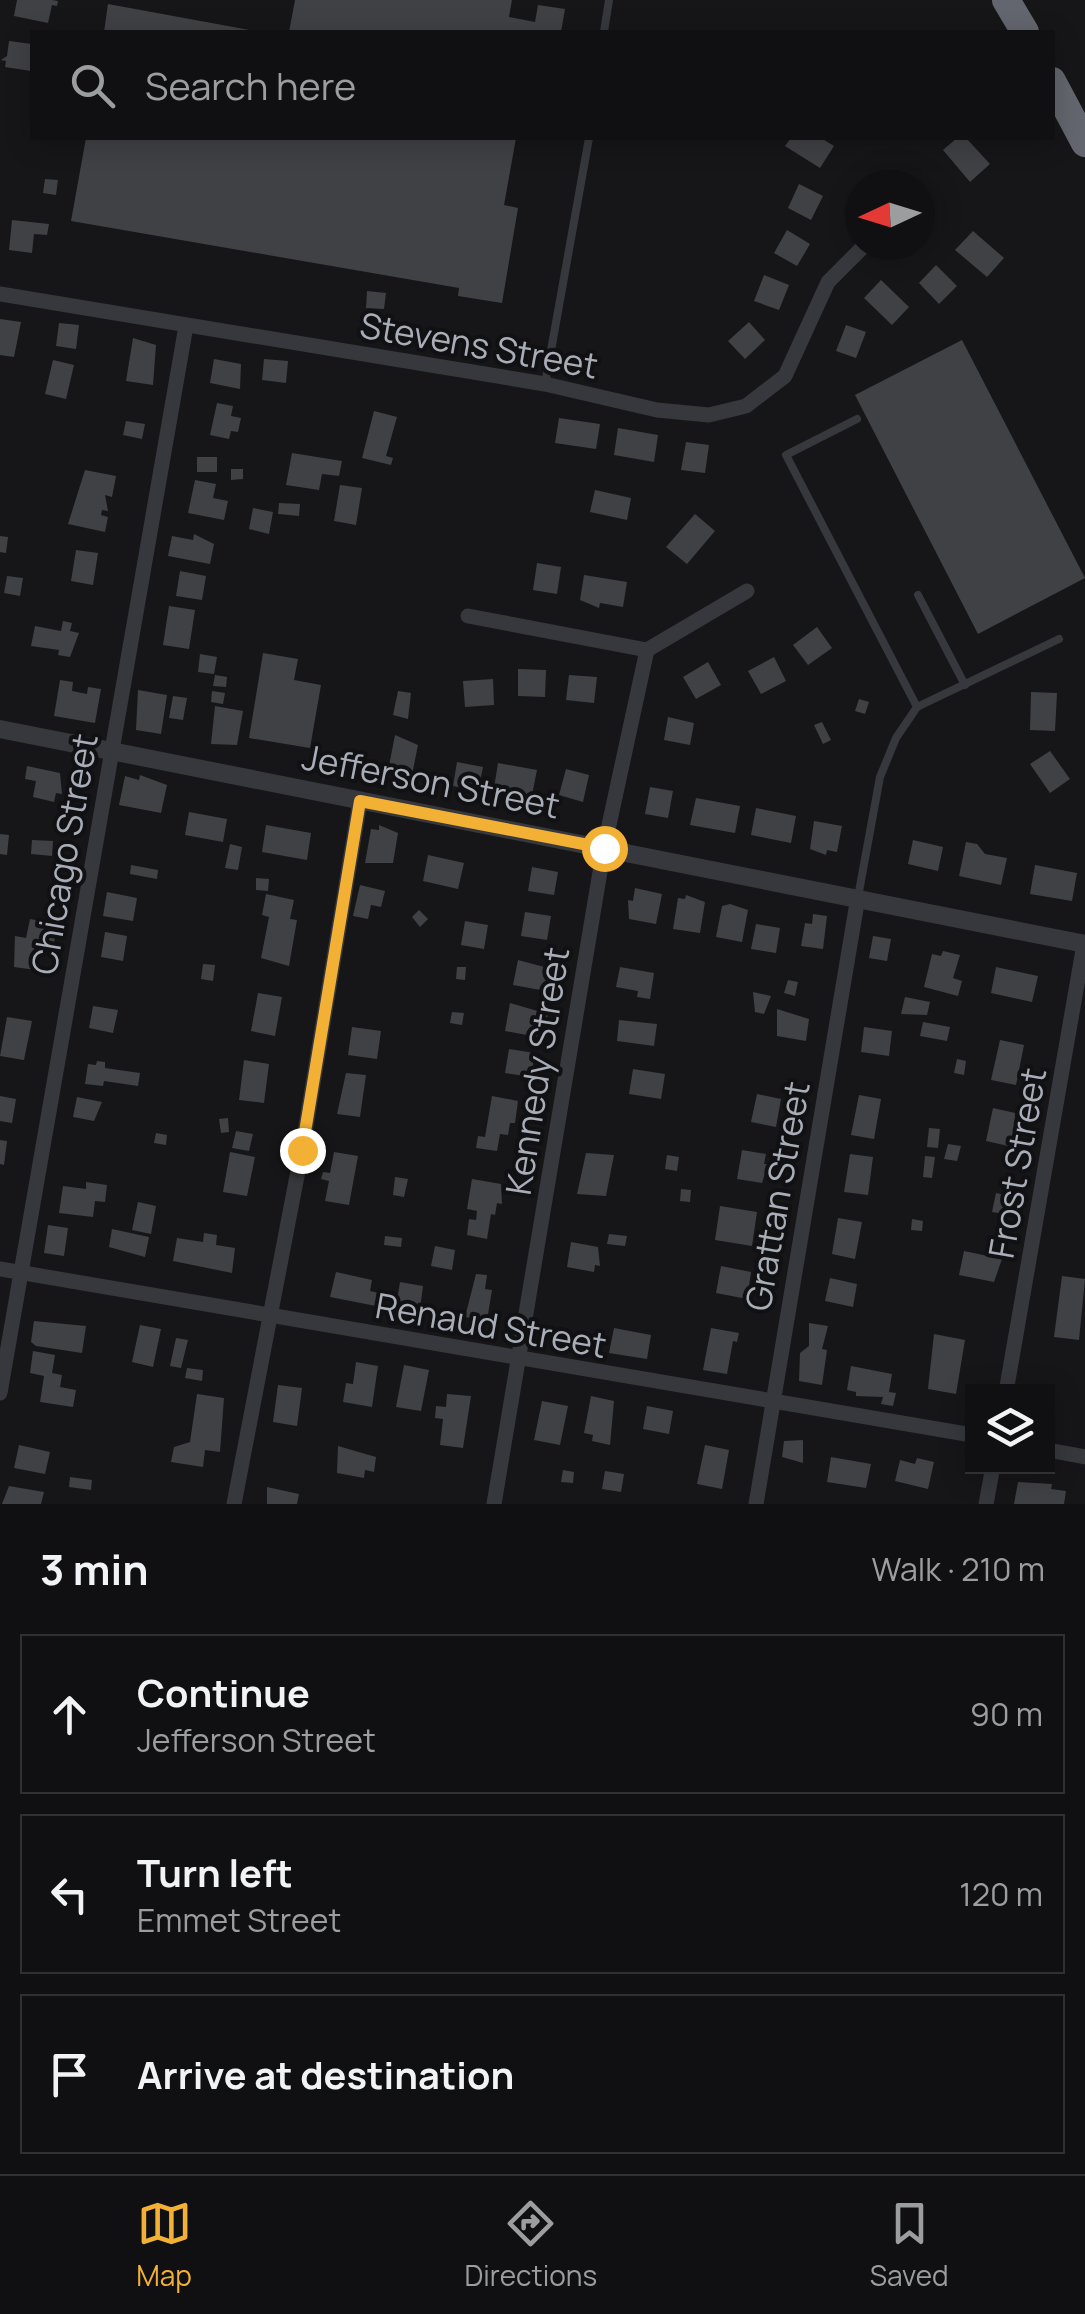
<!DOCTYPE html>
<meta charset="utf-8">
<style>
body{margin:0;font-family:Manrope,sans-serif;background:#19191b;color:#f1f3f6}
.controls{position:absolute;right:30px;bottom:30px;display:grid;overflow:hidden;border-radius:0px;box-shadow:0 5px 25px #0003}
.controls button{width:90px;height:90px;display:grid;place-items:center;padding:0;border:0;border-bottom:2px solid #303032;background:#101012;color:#f1f3f6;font:50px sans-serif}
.compass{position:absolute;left:845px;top:170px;width:90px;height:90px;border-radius:50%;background:#101012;box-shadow:0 5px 25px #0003;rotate:266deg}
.stop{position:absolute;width:30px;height:30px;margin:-22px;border:8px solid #f2b134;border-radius:50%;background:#fff}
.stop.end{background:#f2b134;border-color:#fff;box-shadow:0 2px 10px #0008}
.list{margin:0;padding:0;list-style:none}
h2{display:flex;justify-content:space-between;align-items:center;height:130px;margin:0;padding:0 40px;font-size:42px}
h2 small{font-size:32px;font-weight:400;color:#9c9d9f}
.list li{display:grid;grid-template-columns:65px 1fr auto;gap:30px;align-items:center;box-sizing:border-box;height:160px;margin:0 20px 20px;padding:0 20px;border:2px solid #303032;border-radius:0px}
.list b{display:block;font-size:38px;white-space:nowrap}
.list p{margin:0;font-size:32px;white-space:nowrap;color:#9c9d9f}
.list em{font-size:32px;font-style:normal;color:#9c9d9f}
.icon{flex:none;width:55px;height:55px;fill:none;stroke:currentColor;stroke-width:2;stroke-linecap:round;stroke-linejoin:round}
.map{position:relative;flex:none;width:1085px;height:1504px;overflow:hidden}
.search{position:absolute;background:#101012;box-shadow:0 5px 25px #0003;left:30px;right:30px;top:30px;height:110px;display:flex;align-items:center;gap:25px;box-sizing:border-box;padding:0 35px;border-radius:0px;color:#9c9d9f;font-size:38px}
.sheet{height:670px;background:#101012}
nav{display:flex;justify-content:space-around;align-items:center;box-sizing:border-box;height:140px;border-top:2px solid #303032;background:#101012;font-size:28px;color:#9c9d9f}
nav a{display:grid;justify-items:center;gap:5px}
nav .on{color:#f2b134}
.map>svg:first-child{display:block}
.building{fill:#404145}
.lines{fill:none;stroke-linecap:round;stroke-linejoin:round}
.service{stroke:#37383d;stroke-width:8}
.minor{stroke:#37383d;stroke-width:15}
.tertiary{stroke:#37383d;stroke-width:18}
.motorway{stroke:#63666e;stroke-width:28}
.route{stroke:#f2b134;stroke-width:12}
.labels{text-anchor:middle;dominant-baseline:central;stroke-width:8;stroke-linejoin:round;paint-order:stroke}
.street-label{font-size:35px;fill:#a8adb8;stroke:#111113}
</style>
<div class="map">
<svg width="1085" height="1504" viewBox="0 0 1085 1504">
<rect width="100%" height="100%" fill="#161618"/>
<!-- building -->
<g class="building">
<path d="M17 0H52L58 1 57 6 52 5 48 23 14 16Z"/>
<path d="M295 0H512L509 17 535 22 538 5 565 9 561 32H289Z"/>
<path d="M108 4 255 31 254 32H104Z"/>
<path d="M9 41 32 44 31 71 5 67 6 61 1 60 7 56Z"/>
<path d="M86 138H516L504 205 518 208 502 303 458 296 459 288 71 221Z"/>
<path d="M791 138H821L834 146 820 168 785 146Z"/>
<path d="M957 138H966L990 164 970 182 943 150Z"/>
<path d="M45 179 58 180 56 195 43 193Z"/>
<path d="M799 184 823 196 811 220 788 208Z"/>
<path d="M12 220 49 224 47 235 34 234 32 253 9 250Z"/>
<path d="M787 230 810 244 797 266 774 253Z"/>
<path d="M973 231 1004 258 987 277 955 250Z"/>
<path d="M936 265 957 286 939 304 919 283Z"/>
<path d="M764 275 789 285 779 310 754 301Z"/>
<path d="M881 280 909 307 892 325 864 298Z"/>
<path d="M367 291 386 293 384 309 366 308Z"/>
<path d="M0 319 21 322 14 357 0 355Z"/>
<path d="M749 322 765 340 745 359 728 341Z"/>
<path d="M59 323 79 325 76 349 56 346Z"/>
<path d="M846 325 866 332 856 358 836 351Z"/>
<path d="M133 338 156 345 153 385 126 381Z"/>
<path d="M962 340 1085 578 978 634 855 395Z"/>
<path d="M214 359 241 364 240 389 210 383Z"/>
<path d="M264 359 288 361 286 383 262 380Z"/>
<path d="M53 360 74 365 66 399 45 394Z"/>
<path d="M217 403 233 406 231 416 241 418 238 432 231 431 229 439 210 435Z"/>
<path d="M374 411 397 417 386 456 393 458 391 465 362 458Z"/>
<path d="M559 418 600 424 596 449 555 443Z"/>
<path d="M126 421 145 424 142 439 123 435Z"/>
<path d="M618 428 658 435 654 462 614 455Z"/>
<path d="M686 442 709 445 705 473 681 470Z"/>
<path d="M292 453 342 461 339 476 322 474 319 490 286 485Z"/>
<rect x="197" y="457" width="20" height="15"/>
<path d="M231 469H243V479L231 480Z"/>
<path d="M85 470 116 476 112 497 105 495 108 511 102 510 101 515 108 517 105 532 68 524Z"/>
<path d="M195 480 216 484 213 498 228 501 224 520 188 513Z"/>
<path d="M340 485 362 488 356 525 334 521Z"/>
<path d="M595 490 631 498 627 520 590 512Z"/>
<path d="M279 503 300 504 299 516 278 514Z"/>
<path d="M253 508 273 512 269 534 249 529Z"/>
<path d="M695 514 715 531 687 564 666 547Z"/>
<path d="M194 534 214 544 210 564 168 556 172 536 193 540Z"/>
<path d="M0 536 8 537 6 553 0 552Z"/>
<path d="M76 550 98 553 93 585 71 581Z"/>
<path d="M537 563 561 567 557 594 533 590Z"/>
<path d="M180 571 206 576 202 600 176 596Z"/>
<path d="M584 575 627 582 623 607 600 603 599 608 580 600Z"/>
<path d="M7 576 23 578 20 596 4 593Z"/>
<path d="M169 606 195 610 189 649 163 645Z"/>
<path d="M63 621 72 623 70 631 79 633 70 657 58 655 59 650 31 646 35 626 61 631Z"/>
<path d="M817 627 832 648 808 665 793 645Z"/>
<path d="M263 653 298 659 294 680 321 685 310 748 249 738Z"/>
<path d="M200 654 217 657 214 674 198 672Z"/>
<path d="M774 657 786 681 761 694 748 671Z"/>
<path d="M708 662 721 685 696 699 683 677Z"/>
<path d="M518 669 546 670 545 697 518 696Z"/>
<path d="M215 675 227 677 226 687 213 686Z"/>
<path d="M569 675 597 677 594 703 566 700Z"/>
<path d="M493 679 494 705 465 707 463 681Z"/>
<path d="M60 680 73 682 72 691 87 694 88 687 101 689 95 723 54 716Z"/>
<path d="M138 690 167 695 161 734 136 730Z"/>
<path d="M212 691 225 693 223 704 211 702Z"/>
<path d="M398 691 411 693 408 719 393 715Z"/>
<path d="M1031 692 1057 693 1055 731 1030 730Z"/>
<path d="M173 696 187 698 183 720 169 718Z"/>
<path d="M859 699 869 702 865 714 855 711Z"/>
<path d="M215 706 243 711 237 745 211 744Z"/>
<path d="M668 717 694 723 690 745 664 740Z"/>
<path d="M822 722 831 740 823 744 814 725Z"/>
<path d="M395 735 418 745 412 775 388 771Z"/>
<path d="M1050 751 1070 779 1050 793 1030 764Z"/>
<path d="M457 762 483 767 478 791 453 786Z"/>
<path d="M498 763 537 770 532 795 494 788Z"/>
<path d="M27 766 60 773 62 794 56 793 54 802 33 797 36 781 25 779Z"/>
<path d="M566 769 589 775 583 802 559 795Z"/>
<path d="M140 775 167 785 161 813 119 805 125 776 139 780Z"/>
<path d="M650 787 673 791 668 818 645 814Z"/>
<path d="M696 798 740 806 735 833 690 825Z"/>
<path d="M756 808 796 816 791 843 751 835Z"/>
<path d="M189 812 227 819 223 842 185 835Z"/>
<path d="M814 821 842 826 837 852 827 850 826 855 810 849Z"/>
<path d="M266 825 311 833 307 860 262 852Z"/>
<path d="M379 825 398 833 393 863H365L371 829 379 830Z"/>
<path d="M0 834 9 835 7 855 0 854Z"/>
<path d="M32 840 53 841 52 856 31 854Z"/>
<path d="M913 840 943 847 938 871 908 864Z"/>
<path d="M966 842 977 844 985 854 1007 858 1001 885 959 876Z"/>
<path d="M230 844 242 847 238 870 225 868Z"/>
<path d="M428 855 464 863 458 889 423 881Z"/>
<path d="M131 865 158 870 157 879 130 874Z"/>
<path d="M1035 865 1077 873 1072 901 1030 894Z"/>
<path d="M532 867 558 872 554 895 528 891Z"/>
<path d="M256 878 269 879 268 891 256 890Z"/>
<path d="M360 885 385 891 381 907 371 905 368 919 353 916Z"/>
<path d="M635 888 662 894 656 924 629 919 628 900 633 901Z"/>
<path d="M107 892 137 898 133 921 103 916Z"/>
<path d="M266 894 294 900 290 919 297 920 289 966 261 958 269 917 262 915Z"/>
<path d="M686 895 705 902 700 933 673 929 678 898 685 899Z"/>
<path d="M730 904 748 910 742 942 716 937 722 906Z"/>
<path d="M419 910 428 919 420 927 412 917Z"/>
<path d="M525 912 551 916 547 940 521 936Z"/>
<path d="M813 914 827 916 823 949 801 946 805 923 812 924Z"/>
<path d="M30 919 46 922 44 930 56 932 53 949 40 946 36 970 14 967 15 936 26 938Z"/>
<path d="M465 921 488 925 484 949 461 945Z"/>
<path d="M756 924 780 928 776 953 751 949Z"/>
<path d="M105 932 127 936 123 961 101 957Z"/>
<path d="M873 936 891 939 887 961 869 958Z"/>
<path d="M943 951 960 955 953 978 962 981 958 996 924 987 932 954 941 956Z"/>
<path d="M518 960 548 968 547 975 552 976 546 991 513 985Z"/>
<path d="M203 964 215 965 213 981 201 979Z"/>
<path d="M457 967H466L465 980 456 979Z"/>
<path d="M620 967 654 973 650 999 637 997 638 991 616 987Z"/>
<path d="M996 967 1038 976 1032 1002 991 993Z"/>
<path d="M788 980 798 982 795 996 784 993Z"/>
<path d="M753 992 771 996 764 1014 755 1012Z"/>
<path d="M258 993 282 997 275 1036 251 1031Z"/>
<path d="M905 997 930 1002 927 1015 901 1014Z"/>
<path d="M510 1003 548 1014 543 1038 505 1031Z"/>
<path d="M93 1006 118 1010 113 1033 89 1028Z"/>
<path d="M777 1009 809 1019 806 1041 777 1036Z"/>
<path d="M452 1012 464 1013 462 1025 450 1023Z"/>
<path d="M7 1017 32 1021 24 1060 0 1056Z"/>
<path d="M619 1020 657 1024 654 1046 617 1041Z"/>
<path d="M923 1022 950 1027 947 1041 920 1036Z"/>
<path d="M352 1027 381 1031 377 1059 348 1055Z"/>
<path d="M864 1027 892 1031 889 1056 861 1052Z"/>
<path d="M1000 1040 1024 1045 1016 1085 991 1080Z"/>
<path d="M509 1049 535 1053 531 1077 505 1073Z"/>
<path d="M957 1059 966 1061 964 1075 954 1073Z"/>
<path d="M244 1060 269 1064 264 1103 239 1100Z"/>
<path d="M97 1061 105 1062V1068L140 1073 138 1086 104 1081 103 1086 85 1084 88 1064 96 1065Z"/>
<path d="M633 1069 665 1074 661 1099 629 1094Z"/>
<path d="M346 1073 366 1075 360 1117 337 1114Z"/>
<path d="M757 1094 781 1099 776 1127 751 1122Z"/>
<path d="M859 1095 881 1099 874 1139 851 1135Z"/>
<path d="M0 1096 16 1099 12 1123 0 1121Z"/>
<path d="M492 1096 518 1101 515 1123H510L508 1135 500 1134 497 1151 476 1148 478 1136 485 1137Z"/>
<path d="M77 1097 102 1102 94 1121 73 1117Z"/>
<path d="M993 1108 1015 1113 1013 1147 986 1141Z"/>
<path d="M228 1118 229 1132 221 1133 219 1119Z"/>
<path d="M929 1128 940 1129 938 1148 927 1147Z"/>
<path d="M236 1131 253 1134 249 1151 232 1148Z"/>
<path d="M156 1133 167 1135 166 1145 154 1143Z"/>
<path d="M0 1140 7 1141 4 1165 0 1164Z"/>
<path d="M948 1144 961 1146 957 1161 944 1159Z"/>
<path d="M742 1150 766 1154 764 1164H768L762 1183 737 1179Z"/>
<path d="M230 1152 255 1157 247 1196 223 1192Z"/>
<path d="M334 1152 358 1156 349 1205 325 1201 329 1181 321 1179 323 1172 330 1173Z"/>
<path d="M586 1153 614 1155 606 1196 577 1194Z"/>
<path d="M850 1154 873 1157 868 1195 844 1192Z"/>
<path d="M667 1155 679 1157 677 1171 665 1169Z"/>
<path d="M925 1156 935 1157 932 1178 923 1177Z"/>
<path d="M395 1177 408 1179 404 1197 393 1195Z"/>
<path d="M472 1179 501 1184 502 1204 497 1203 495 1215 491 1214 487 1239 467 1235 469 1219 476 1220 477 1211 467 1209Z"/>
<path d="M86 1182 107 1185 105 1202 95 1201 93 1217 59 1213 63 1186 86 1189Z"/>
<path d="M681 1189 691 1190 690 1202 680 1201Z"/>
<path d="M996 1193 1014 1197 1011 1215 992 1212Z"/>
<path d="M138 1202 156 1206 151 1234 132 1230Z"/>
<path d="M720 1206 757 1212 752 1246 715 1240Z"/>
<path d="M838 1218 862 1222 855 1259 832 1254Z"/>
<path d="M912 1219 923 1221 922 1231 911 1230Z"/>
<path d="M48 1225 68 1228 64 1256 44 1253Z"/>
<path d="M112 1229 149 1237 145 1257 109 1247Z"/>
<path d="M204 1233 217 1235 216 1245 235 1248 232 1273 173 1261 177 1238 203 1242Z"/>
<path d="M609 1234 627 1236 625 1246 607 1244Z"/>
<path d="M385 1236 402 1238 401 1247 384 1245Z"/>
<path d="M571 1242 598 1247 600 1266 595 1265 594 1272 567 1267Z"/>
<path d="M435 1246 455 1250 452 1270 431 1266Z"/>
<path d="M964 1251 1002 1259 994 1282 959 1275Z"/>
<path d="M721 1266 751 1272 747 1299 716 1293Z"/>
<path d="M336 1272 372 1280 370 1291 384 1294 381 1307 330 1297Z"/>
<path d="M476 1274 487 1275 485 1289 492 1290 487 1320 465 1317Z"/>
<path d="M1062 1276 1085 1279 1079 1340 1054 1337Z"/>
<path d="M830 1278 857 1284 853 1307 825 1301Z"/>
<path d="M400 1282 423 1286 418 1324 394 1320Z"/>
<path d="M34 1321 86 1326 82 1353 36 1346 31 1342Z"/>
<path d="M809 1323 828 1326 822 1349 827 1350 822 1385 799 1381 800 1353 809 1346Z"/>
<path d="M140 1325 161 1329 153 1367 132 1362Z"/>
<path d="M614 1328 651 1335 647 1359 609 1353Z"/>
<path d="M711 1328 739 1333 737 1342 733 1341 727 1374 703 1370Z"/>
<path d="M934 1334 965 1340 956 1394 928 1389Z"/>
<path d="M176 1338 188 1340 181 1368 170 1366Z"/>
<path d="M33 1351 55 1355 52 1373 62 1375 60 1387 76 1390 73 1407 40 1402 44 1376 30 1373Z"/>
<path d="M356 1362 378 1366 372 1407 343 1402 346 1383 353 1384Z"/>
<path d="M404 1365 429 1370 421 1411 396 1407Z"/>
<path d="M851 1366 892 1374 889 1392 896 1393 893 1406 881 1404 883 1397 856 1396V1392L847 1390Z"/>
<path d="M187 1368 203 1370 202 1381 185 1378Z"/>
<path d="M278 1385 302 1388 297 1426 273 1422Z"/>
<path d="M197 1394 224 1398 220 1452 205 1450 203 1467 171 1462 174 1447 190 1442Z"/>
<path d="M447 1394 471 1396 463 1448 440 1445 443 1419 435 1418 436 1406 446 1407Z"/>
<path d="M591 1396 614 1401 610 1445 592 1441 593 1435 584 1433Z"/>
<path d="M542 1401 568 1406 560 1445 534 1440Z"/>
<path d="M647 1406 673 1411 669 1434 643 1429Z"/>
<path d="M803 1440V1463L782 1457 784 1441Z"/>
<path d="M19 1445 50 1452 45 1474 14 1468Z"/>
<path d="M705 1445 729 1450 722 1489 697 1484Z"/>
<path d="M338 1446 376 1457 374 1472 365 1470 364 1478 337 1473Z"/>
<path d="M831 1457 871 1464 866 1488 827 1482Z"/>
<path d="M917 1458 934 1462 928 1489 895 1481 900 1460 915 1464Z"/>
<path d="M563 1470 574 1472 573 1483 561 1482Z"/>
<path d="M605 1471 624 1474 621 1492 602 1489Z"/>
<path d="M70 1477 92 1480 91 1490 69 1487Z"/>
<path d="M1018 1482 1052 1484 1051 1489 1066 1491 1064 1504H1014Z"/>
<path d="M9 1486 44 1492 41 1504H2Z"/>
<path d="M267 1487 299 1494 297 1504H267Z"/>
</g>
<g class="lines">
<!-- service -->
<g class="service">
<path d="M604 32 609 0"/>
<path d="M545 384 589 138"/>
<path d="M857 419 786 455 917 707"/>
<path d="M918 595 965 685"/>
<path d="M858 897 880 777 896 738 917 707 1059 639"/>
</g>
<!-- minor -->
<g class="minor">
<path d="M0 294 545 384 657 410 709 415 746 406 785 376 828 282 865 245"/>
<path d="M468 616 647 650 747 591"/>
<path d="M0 1269 972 1435"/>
<path d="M1006 1392 1084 944"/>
<path d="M0 1393 186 326"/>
<path d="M1048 1450 1085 1457"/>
<path d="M234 1504 302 1150 360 801"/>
<path d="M494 1504 604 848 647 650"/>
<path d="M756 1504 858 897"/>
<path d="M986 1504 993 1466"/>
</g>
<!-- tertiary -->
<path class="tertiary" d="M0 729 1085 944"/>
<!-- motorway -->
<g class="motorway">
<path d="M1006 0 1025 32"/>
<path d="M1052 81 1085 143"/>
</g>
</g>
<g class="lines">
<!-- route -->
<path class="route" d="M302 1150 360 801 604 848"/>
</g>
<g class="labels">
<!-- street labels -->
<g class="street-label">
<text transform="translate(479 345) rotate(10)">Stevens Street</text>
<text transform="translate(431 781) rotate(11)">Jefferson Street</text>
<text transform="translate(64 854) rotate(-80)">Chicago Street</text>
<text transform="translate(537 1071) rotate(-81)">Kennedy Street</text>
<text transform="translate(1017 1163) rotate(-80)">Frost Street</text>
<text transform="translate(777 1196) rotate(-80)">Grattan Street</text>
<text transform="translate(491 1325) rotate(10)">Renaud Street</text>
</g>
</g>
</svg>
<div class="controls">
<button><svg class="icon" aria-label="layers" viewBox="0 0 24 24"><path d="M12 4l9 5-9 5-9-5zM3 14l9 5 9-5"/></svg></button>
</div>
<svg class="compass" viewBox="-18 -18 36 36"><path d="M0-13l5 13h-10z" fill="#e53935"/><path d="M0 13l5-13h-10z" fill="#9c9d9f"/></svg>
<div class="stop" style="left:604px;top:848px"></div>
<div class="stop end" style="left:302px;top:1150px"></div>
<div class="search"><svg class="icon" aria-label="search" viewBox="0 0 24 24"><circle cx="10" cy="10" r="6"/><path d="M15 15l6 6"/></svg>Search here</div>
</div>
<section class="sheet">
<h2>3 min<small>Walk · 210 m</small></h2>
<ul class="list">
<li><svg class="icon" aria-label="ahead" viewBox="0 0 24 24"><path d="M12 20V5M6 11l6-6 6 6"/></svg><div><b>Continue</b><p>Jefferson Street</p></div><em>90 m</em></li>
<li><svg class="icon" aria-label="left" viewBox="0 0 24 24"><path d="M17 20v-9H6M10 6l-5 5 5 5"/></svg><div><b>Turn left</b><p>Emmet Street</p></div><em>120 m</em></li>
<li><svg class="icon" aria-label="arrive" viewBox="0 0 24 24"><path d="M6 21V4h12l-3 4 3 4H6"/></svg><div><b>Arrive at destination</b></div></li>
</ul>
</section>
<nav>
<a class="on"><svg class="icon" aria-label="map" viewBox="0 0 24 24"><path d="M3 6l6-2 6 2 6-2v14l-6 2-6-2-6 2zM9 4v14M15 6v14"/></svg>Map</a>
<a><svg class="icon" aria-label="directions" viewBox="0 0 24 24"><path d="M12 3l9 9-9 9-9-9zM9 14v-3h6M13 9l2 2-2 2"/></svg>Directions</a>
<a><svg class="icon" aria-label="saved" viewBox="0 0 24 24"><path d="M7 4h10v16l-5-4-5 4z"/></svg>Saved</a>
</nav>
